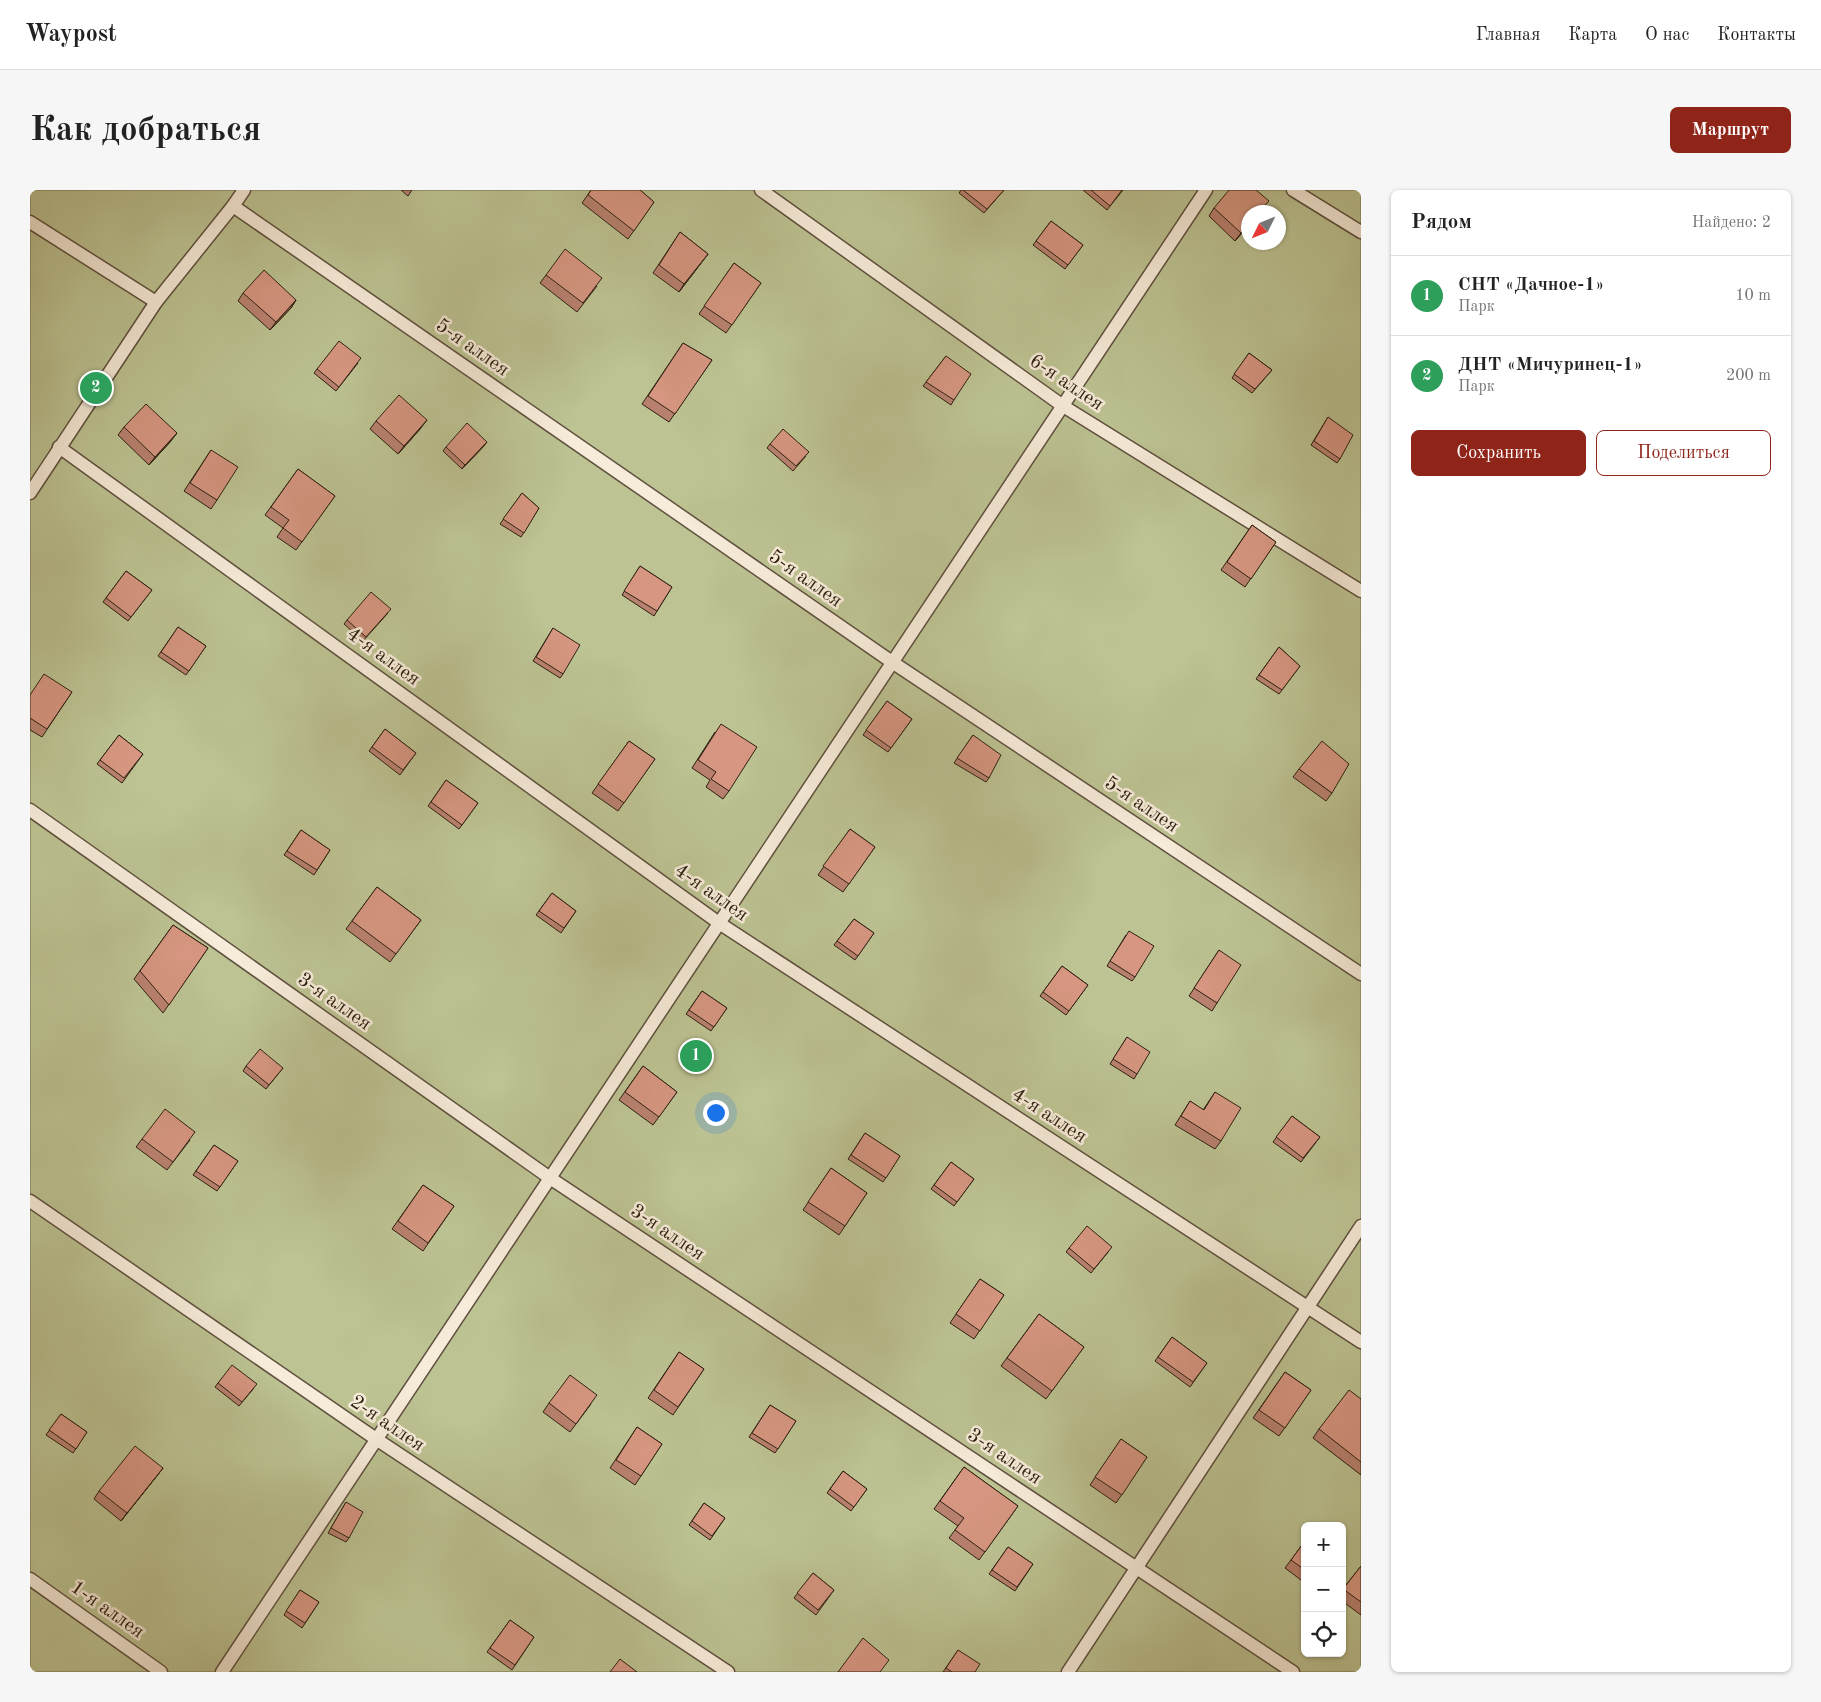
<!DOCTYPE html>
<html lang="ru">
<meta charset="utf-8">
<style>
body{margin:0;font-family:"Old Standard TT",serif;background:#f6f6f6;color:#222}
.controls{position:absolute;right:15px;bottom:15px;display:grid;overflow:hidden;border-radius:8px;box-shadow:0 1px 4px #0004}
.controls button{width:45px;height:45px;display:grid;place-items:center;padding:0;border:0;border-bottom:1px solid #e0e0e0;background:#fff;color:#222;font:25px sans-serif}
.compass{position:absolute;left:1211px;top:15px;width:45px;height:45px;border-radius:50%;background:#fff;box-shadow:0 1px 4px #0004;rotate:227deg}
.you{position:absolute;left:685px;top:922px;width:18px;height:18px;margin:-12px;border:4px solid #fff;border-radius:50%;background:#1a73e8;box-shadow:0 0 0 8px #1a73e833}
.badge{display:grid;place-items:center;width:32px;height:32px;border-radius:50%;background:#8f2418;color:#fff;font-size:16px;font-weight:700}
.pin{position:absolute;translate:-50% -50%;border:2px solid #fff;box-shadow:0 1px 5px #0006}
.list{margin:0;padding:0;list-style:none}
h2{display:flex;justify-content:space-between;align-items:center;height:65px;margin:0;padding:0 20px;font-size:21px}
h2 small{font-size:16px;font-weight:400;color:#767676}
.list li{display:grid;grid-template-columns:32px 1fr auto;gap:15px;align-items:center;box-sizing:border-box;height:80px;padding:0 20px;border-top:1px solid #e0e0e0}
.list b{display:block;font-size:19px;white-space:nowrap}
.list p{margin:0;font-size:16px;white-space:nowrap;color:#767676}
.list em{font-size:16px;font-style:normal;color:#767676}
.actions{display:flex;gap:10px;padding:15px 20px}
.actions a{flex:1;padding:11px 0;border:1px solid #8f2418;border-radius:8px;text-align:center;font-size:18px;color:#8f2418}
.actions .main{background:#8f2418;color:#fff}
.icon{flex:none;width:28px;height:28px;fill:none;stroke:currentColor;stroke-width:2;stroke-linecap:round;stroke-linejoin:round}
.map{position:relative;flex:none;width:1331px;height:1482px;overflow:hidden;border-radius:8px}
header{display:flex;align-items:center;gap:30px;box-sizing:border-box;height:70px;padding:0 25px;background:#fff;border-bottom:1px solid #e0e0e0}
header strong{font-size:24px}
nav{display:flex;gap:28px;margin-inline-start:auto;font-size:18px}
.intro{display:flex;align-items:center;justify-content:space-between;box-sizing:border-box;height:120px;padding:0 30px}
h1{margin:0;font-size:35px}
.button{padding:12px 22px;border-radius:8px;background:#8f2418;color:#fff;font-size:18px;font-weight:700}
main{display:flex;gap:30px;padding:0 30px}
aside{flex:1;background:#fff;border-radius:8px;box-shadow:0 1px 4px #0004}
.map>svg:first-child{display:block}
.green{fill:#bdc393;stroke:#757252;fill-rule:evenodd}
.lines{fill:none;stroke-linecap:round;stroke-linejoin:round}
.service-casing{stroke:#5e503e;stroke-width:15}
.service{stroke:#f7ecda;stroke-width:12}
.wall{fill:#b8816f;stroke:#2d2010}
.shaded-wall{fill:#96695a;stroke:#2d2010}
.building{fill:#d69681;stroke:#2d2010}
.labels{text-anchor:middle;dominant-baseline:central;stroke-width:5;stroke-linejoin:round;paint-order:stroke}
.street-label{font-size:20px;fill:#2d2010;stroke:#f7ecda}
</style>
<header>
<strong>Waypost</strong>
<nav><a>Главная</a><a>Карта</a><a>О нас</a><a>Контакты</a></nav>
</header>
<div class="intro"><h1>Как добраться</h1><a class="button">Маршрут</a></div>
<main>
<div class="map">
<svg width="1331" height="1482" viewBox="0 0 1331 1482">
<rect width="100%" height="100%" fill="#f3e2c6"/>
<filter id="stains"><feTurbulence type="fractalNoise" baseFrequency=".004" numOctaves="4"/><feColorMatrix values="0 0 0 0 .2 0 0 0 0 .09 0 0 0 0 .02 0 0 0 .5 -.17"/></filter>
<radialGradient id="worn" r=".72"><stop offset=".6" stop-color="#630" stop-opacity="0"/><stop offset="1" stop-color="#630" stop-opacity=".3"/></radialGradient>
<!-- green -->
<path class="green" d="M0 0H1331V1482H0ZM1218 22H1248V52H1218ZM1275 1336H1312V1463H1275Z"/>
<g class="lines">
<defs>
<g id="service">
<path d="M731 0 1033 216 1331 401"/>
<path d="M1263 0 1331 42"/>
<path d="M203 16 862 472 1331 784"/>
<path d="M0 32 126 112"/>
<path d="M29 257 689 733 1331 1152"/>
<path d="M0 303 126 112 203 16 214 0"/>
<path d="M0 620 520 988 1263 1482"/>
<path d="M0 1011 346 1249 698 1482"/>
<path d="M0 1389 131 1482"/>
<path d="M192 1482 1176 0"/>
<path d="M1038 1482 1331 1036"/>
</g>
</defs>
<!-- service casing -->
<use href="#service" class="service-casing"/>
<!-- service -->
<use href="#service" class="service"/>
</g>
<!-- wall -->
<g class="wall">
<path d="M371 0H382L378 6Z"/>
<path d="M561 0H610L624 12 598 49 552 13Z"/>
<path d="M931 0H974L954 23 929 3Z"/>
<path d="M1053 0H1093L1077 20Z"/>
<path d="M1184 18 1233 19 1230 22H1218V36L1205 51 1179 26Z"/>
<path d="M1021 31 1053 55 1035 79 1003 55Z"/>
<path d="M650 42 678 64 649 102 623 83Z"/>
<path d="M704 73 731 93 696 143 669 124Z"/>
<path d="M516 85 567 96 547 122 510 93Z"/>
<path d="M213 103 266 110 261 118 240 140 208 111Z"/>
<path d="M653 153 682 170 639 232 612 214Z"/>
<path d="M1219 163 1242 180 1222 203 1202 188Z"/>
<path d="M916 166 924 210 921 215 893 196Z"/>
<path d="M328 173 306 201 284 183 287 179Z"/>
<path d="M1298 227 1310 269 1307 273 1281 255Z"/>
<path d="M346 231 391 238 368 264 340 239Z"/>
<path d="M94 237 141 251 119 275 88 245Z"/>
<path d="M740 254 776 266 763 281 737 258Z"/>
<path d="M454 256 432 279 413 261 416 257Z"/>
<path d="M181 260 187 310 181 319 154 301Z"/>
<path d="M268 279 305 306 266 360 247 347 253 338 235 325Z"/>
<path d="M492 303 509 318 491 347 470 334Z"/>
<path d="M1222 335 1246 352 1215 397 1191 380Z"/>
<path d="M610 376 642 397 624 426 592 405Z"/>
<path d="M96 381 122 400 98 431 73 412Z"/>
<path d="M358 423 333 451 314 434 317 430Z"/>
<path d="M148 437 176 456 156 485 128 466Z"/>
<path d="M523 438 533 484 530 488 503 471Z"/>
<path d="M1249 457 1270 476 1249 504 1226 489Z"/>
<path d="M42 502 12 547 0 540V505Z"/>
<path d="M857 511 882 529 858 562 833 545Z"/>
<path d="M355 539 386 563 370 585 339 561Z"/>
<path d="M685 542 699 601 693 609 676 597 680 590 662 578Z"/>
<path d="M89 545 113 564 92 593 67 574Z"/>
<path d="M943 545 959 588 956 592 924 573Z"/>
<path d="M599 551 625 569 588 621 562 603Z"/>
<path d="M1269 579 1302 603 1296 611 1263 587Z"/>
<path d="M416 590 448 613 429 639 398 616Z"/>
<path d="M820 639 845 657 813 702 788 685Z"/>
<path d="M271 640 300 660 284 685 254 665Z"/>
<path d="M347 697 391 730 360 772 316 739Z"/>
<path d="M522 703 546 721 531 743 506 725Z"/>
<path d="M824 729 844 743 825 770 804 755Z"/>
<path d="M143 735 178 758 133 823 104 789Z"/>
<path d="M1096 745 1105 787 1102 791 1077 776Z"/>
<path d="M1189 760 1187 813 1182 821 1159 806Z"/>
<path d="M1032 776 1058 795 1036 825 1010 806Z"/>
<path d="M672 801 697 818 681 841 656 824Z"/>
<path d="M1097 847 1107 884 1104 889 1080 874Z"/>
<path d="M216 876 253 878 236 899 213 881Z"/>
<path d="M613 876 647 902 623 935 589 910Z"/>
<path d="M1185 902 1191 951 1185 959 1145 935 1160 911 1173 920Z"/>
<path d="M1262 926 1290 947 1271 972 1243 952Z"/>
<path d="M835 943 870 966 853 992 818 969Z"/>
<path d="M112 949 160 950 137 980 106 957Z"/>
<path d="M184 955 208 971 187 1001 163 985Z"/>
<path d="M921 972 944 989 924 1016 901 999Z"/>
<path d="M801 978 837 1003 809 1045 773 1020Z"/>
<path d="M393 995 424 1016 393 1061 362 1039Z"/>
<path d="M1039 1058 1079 1061 1061 1083 1036 1062Z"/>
<path d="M950 1089 974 1105 944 1149 920 1133Z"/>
<path d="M1009 1124 1054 1157 1016 1209 971 1176Z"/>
<path d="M1142 1147 1177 1173 1160 1197 1125 1171Z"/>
<path d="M649 1162 674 1179 643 1225 618 1208Z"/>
<path d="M1255 1182 1281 1200 1249 1246 1223 1228Z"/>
<path d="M188 1193 224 1198 209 1216 185 1197Z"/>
<path d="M1331 1209V1285L1283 1248 1289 1239Z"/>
<path d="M519 1213 561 1214 540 1242 513 1222Z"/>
<path d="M740 1215 766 1231 745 1263 719 1247Z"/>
<path d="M31 1224 57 1242 43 1263 16 1245Z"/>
<path d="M607 1237 632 1254 605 1295 580 1278Z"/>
<path d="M1091 1249 1117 1267 1086 1313 1060 1295Z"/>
<path d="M934 1277 988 1316 949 1370 919 1348 928 1336 904 1319Z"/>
<path d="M133 1278 91 1331 64 1309 69 1301Z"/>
<path d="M813 1281 837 1299 821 1321 797 1303Z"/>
<path d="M316 1312 319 1348 316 1352 298 1343Z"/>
<path d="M674 1313 695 1328 680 1350 659 1335Z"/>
<path d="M1275 1351V1393L1255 1378Z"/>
<path d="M978 1357 1003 1374 985 1401 959 1384Z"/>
<path d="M1331 1376V1425L1312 1411V1400Z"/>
<path d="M783 1383 804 1400 786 1425 764 1408Z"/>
<path d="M270 1400 289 1412 272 1438 254 1425Z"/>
<path d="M480 1430 504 1447 482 1480 457 1462Z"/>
<path d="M928 1460 945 1482H913Z"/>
</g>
<!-- shaded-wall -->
<g class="shaded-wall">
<path d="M1218 34V36L1205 51 1211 43Z"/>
<path d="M678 64 672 72 649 102 654 94Z"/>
<path d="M266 110 261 118 240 140 246 132Z"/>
<path d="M397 230 391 238 368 264 374 256Z"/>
<path d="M147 243 141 251 119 275 125 267Z"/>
<path d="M457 252 454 256 432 279 435 275Z"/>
<path d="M133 1278 127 1286 91 1331 97 1323Z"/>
</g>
<!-- building -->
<g class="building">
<path d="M561 0H610L624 12 604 41 558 5Z"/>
<path d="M933 0H974L957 19Z"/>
<path d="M1061 0H1092L1080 16Z"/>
<path d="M1199 0H1226L1239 11 1229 22H1218V34L1211 43 1184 18Z"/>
<path d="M1021 31 1053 55 1038 75 1006 51Z"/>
<path d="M650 42 678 64 654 94 629 75Z"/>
<path d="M535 59 572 88 553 113 516 85Z"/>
<path d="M704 73 731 93 702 135 674 116Z"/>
<path d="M234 80 266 110 246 132 213 103Z"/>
<path d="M309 151 331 168 309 197 287 179Z"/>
<path d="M653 153 682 170 645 224 618 206Z"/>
<path d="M1219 163 1242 180 1225 199 1204 184Z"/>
<path d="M916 166 941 184 924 210 896 192Z"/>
<path d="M369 205 397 230 374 256 346 231Z"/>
<path d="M116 214 147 243 125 267 94 237Z"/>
<path d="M1298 227 1323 245 1310 269 1284 251Z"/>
<path d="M437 233 457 252 435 275 416 257Z"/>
<path d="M753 239 779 262 766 276 740 254Z"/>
<path d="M181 260 208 277 187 310 160 293Z"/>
<path d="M268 279 305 306 272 352 253 338 259 330 241 317Z"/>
<path d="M492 303 509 318 494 343 473 329Z"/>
<path d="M1222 335 1246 352 1221 389 1197 372Z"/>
<path d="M610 376 642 397 627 421 594 401Z"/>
<path d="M96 381 122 400 101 427 76 408Z"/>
<path d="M341 402 361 419 336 447 317 430Z"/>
<path d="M148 437 176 456 159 481 131 462Z"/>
<path d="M523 438 550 455 533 484 506 467Z"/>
<path d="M1249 457 1270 476 1252 500 1229 485Z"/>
<path d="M14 484 42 502 17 539 0 528V505Z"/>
<path d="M857 511 882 529 861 558 836 540Z"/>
<path d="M691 534 727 557 699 601 681 589 686 582 668 570Z"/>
<path d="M355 539 386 563 373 580 342 557Z"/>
<path d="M89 545 113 564 94 588 70 570Z"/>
<path d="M943 545 971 565 959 588 927 568Z"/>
<path d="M599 551 625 569 594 613 568 594Z"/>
<path d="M1292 551 1319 574 1302 603 1269 579Z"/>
<path d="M416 590 448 613 432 635 401 612Z"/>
<path d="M820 639 845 657 819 694 793 676Z"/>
<path d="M271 640 300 660 287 680 257 661Z"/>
<path d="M347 697 391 730 366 764 322 731Z"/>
<path d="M522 703 546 721 534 738 509 721Z"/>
<path d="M824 729 844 743 828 766 807 751Z"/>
<path d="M143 735 178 758 139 815 110 781Z"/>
<path d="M1099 741 1124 756 1105 787 1080 771Z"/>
<path d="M1189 760 1211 775 1187 813 1164 798Z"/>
<path d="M1032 776 1058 795 1039 821 1013 802Z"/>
<path d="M672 801 697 818 684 837 659 820Z"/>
<path d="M1097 847 1120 862 1107 884 1083 869Z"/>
<path d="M230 859 253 878 239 895 216 876Z"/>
<path d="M613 876 647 902 629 927 595 902Z"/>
<path d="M1185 902 1211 918 1191 951 1151 926 1160 911 1174 920Z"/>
<path d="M135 919 165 942 143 972 112 949Z"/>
<path d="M1262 926 1290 947 1273 968 1246 947Z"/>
<path d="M835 943 870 966 856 988 821 965Z"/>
<path d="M184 955 208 971 190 997 166 981Z"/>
<path d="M921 972 944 989 927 1012 904 995Z"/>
<path d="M801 978 837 1003 815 1036 778 1012Z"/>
<path d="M393 995 424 1016 398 1053 368 1031Z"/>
<path d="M1057 1036 1082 1057 1064 1079 1039 1058Z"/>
<path d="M950 1089 974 1105 950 1141 926 1124Z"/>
<path d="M1009 1124 1054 1157 1022 1201 977 1168Z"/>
<path d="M1142 1147 1177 1173 1163 1192 1128 1167Z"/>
<path d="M649 1162 674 1179 648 1217 624 1200Z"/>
<path d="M202 1175 227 1194 212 1212 188 1193Z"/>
<path d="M1255 1182 1281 1200 1255 1238 1229 1220Z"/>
<path d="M540 1185 567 1205 546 1234 519 1213Z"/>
<path d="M1319 1200 1331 1209V1272L1289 1239Z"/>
<path d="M740 1215 766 1231 748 1259 722 1243Z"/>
<path d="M31 1224 57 1242 46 1259 19 1240Z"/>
<path d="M607 1237 632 1254 611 1286 586 1270Z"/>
<path d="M1091 1249 1117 1267 1092 1305 1065 1287Z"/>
<path d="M105 1256 133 1278 97 1323 69 1301Z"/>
<path d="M934 1277 988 1316 955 1362 925 1340 934 1328 910 1311Z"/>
<path d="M813 1281 837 1299 824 1317 800 1299Z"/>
<path d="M316 1312 333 1322 319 1348 301 1338Z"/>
<path d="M674 1313 695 1328 682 1346 662 1331Z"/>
<path d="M1275 1351V1380L1261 1370Z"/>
<path d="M978 1357 1003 1374 987 1397 962 1380Z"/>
<path d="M1331 1376V1412L1313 1399Z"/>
<path d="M783 1383 804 1400 788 1420 767 1403Z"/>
<path d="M270 1400 289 1412 275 1433 256 1421Z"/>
<path d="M480 1430 504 1447 485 1475 460 1458Z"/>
<path d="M833 1448 859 1470 850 1482H808Z"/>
<path d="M928 1460 950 1474 945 1482H922L916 1478Z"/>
<path d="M590 1469 607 1482H580Z"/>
</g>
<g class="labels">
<!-- street labels -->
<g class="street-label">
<text transform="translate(442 158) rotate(35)">5-я аллея</text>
<text transform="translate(1036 193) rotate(34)">6-я аллея</text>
<text transform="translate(775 389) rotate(35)">5-я аллея</text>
<text transform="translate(353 467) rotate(36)">4-я аллея</text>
<text transform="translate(1111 615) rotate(34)">5-я аллея</text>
<text transform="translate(681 703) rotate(35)">4-я аллея</text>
<text transform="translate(304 812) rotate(35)">3-я аллея</text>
<text transform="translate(1019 926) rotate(33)">4-я аллея</text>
<text transform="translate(637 1043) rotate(34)">3-я аллея</text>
<text transform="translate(357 1234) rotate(34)">2-я аллея</text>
<text transform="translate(974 1267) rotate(34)">3-я аллея</text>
<text transform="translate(77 1420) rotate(35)">1-я аллея</text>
</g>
</g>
<rect width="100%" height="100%" filter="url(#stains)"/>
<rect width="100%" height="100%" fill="url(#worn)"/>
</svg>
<div class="controls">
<button>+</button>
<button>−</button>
<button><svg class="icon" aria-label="locate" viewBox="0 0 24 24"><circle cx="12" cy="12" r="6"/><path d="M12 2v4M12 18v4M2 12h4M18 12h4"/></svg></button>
</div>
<svg class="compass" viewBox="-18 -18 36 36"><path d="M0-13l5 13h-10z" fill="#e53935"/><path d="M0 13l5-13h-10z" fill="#767676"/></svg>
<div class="you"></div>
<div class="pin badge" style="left:666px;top:866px;background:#2e9e5b">1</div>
<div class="pin badge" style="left:66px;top:198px;background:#2e9e5b">2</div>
</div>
<aside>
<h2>Рядом<small>Найдено: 2</small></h2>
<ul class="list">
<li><span class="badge" style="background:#2e9e5b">1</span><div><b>СНТ «Дачное-1»</b><p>Парк</p></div><em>10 m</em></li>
<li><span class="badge" style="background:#2e9e5b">2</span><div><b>ДНТ «Мичуринец-1»</b><p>Парк</p></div><em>200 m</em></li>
</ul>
<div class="actions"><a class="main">Сохранить</a><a>Поделиться</a></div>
</aside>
</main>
